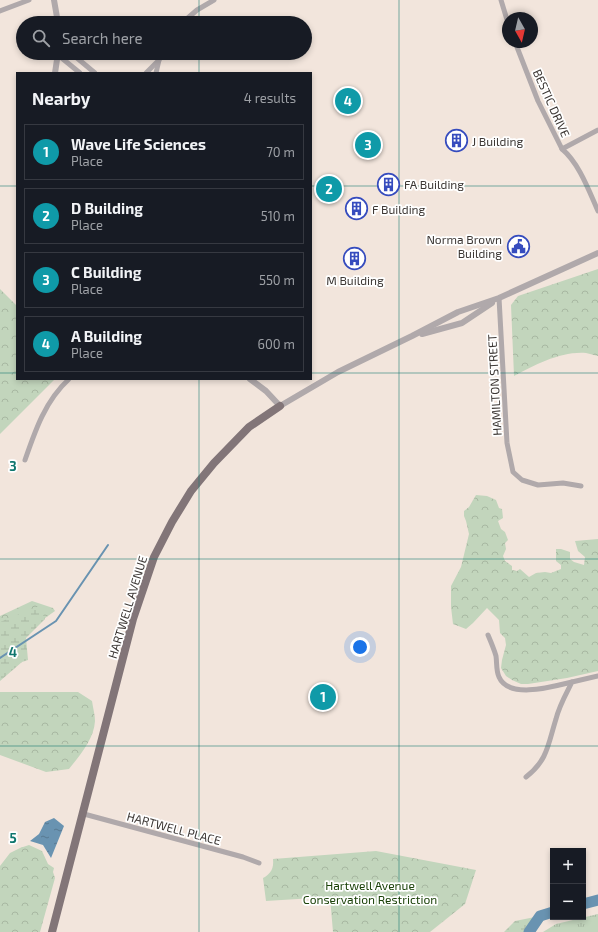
<!DOCTYPE html>
<meta charset="utf-8">
<style>
body{margin:0;font-family:"Exo 2",sans-serif;background:#242831;color:#f1f3f6}
.controls{position:absolute;right:12px;bottom:12px;display:grid;overflow:hidden;border-radius:0px;box-shadow:0 2px 6px #0003}
.controls button{width:36px;height:36px;display:grid;place-items:center;padding:0;border:0;border-bottom:1px solid #363941;background:#171b24;color:#f1f3f6;font:20px sans-serif}
.compass{position:absolute;left:502px;top:12px;width:36px;height:36px;border-radius:50%;background:#171b24;box-shadow:0 2px 6px #0003;rotate:172deg}
.you{position:absolute;left:360px;top:647px;width:14px;height:14px;margin:-10px;border:3px solid #fff;border-radius:50%;background:#1a73e8;box-shadow:0 0 0 6px #1a73e833}
.badge{display:grid;place-items:center;width:26px;height:26px;border-radius:50%;background:#db2777;color:#fff;font-size:13px;font-weight:700}
.pin{position:absolute;translate:-50% -50%;border:2px solid #fff;box-shadow:0 1px 4px #0006}
.list{margin:0;padding:0;list-style:none}
h2{display:flex;justify-content:space-between;align-items:center;height:52px;margin:0;padding:0 16px;font-size:17px}
h2 small{font-size:13px;font-weight:400;color:#9ea1a6}
.list li{display:grid;grid-template-columns:26px 1fr auto;gap:12px;align-items:center;box-sizing:border-box;height:56px;margin:0 8px 8px;padding:0 8px;border:1px solid #363941;border-radius:0px}
.list b{display:block;font-size:15px;white-space:nowrap}
.list p{margin:0;font-size:13px;white-space:nowrap;color:#9ea1a6}
.list em{font-size:13px;font-style:normal;color:#9ea1a6}
.icon{flex:none;width:22px;height:22px;fill:none;stroke:currentColor;stroke-width:2;stroke-linecap:round;stroke-linejoin:round}
.map{position:relative;flex:none;width:598px;height:932px;overflow:hidden}
.search{position:absolute;background:#171b24;box-shadow:0 2px 6px #0003;left:16px;top:16px;width:296px;height:44px;display:flex;align-items:center;gap:10px;box-sizing:border-box;padding:0 14px;border-radius:22px;color:#9ea1a6;font-size:15px}
.panel{position:absolute;background:#171b24;box-shadow:0 2px 6px #0003;left:16px;top:72px;width:296px;height:308px;border-radius:0px}
.map>svg:first-child{display:block}
.grass{fill:url(#grass-tufts)}
.forest{fill:url(#forest-crowns)}
.wetland{fill:url(#wetland-marsh)}
.water{fill:url(#water-ripples)}
.lines{fill:none;stroke-linecap:round;stroke-linejoin:round}
.stream{stroke:#6993b1;stroke-width:2}
.river{stroke:#6993b1;stroke-width:11}
.minor{stroke:#b0a9ab;stroke-width:5}
.tertiary{stroke:#b0a9ab;stroke-width:6}
.primary{stroke:#827578;stroke-width:8}
.grid{fill:none;stroke:#0f766e;stroke-width:1;stroke-opacity:0.55}
.labels{text-anchor:middle;dominant-baseline:central;stroke-width:3.5;stroke-linejoin:round;paint-order:stroke}
.street-label{font-size:12px;fill:#3c3734;stroke:#fff}
.poi-label{font-size:12px;fill:#3c3734;stroke:#fff;text-anchor:start}
.park-label{font-size:12px;fill:#1b4209;stroke:#fff}
.grid-label{font-size:13px;text-anchor:middle;font-weight:bold;fill:#0f766e;stroke:#fff;stroke-width:3.5;stroke-linejoin:round;paint-order:stroke}
</style>
<div class="map">
<svg width="598" height="932" viewBox="0 0 598 932">
<defs>
<pattern id="grass-tufts" width="24" height="20" patternUnits="userSpaceOnUse"><rect width="24" height="20" fill="#c2d5bc"/><path d="M3 7l-1-3M5 7V3M7 7l1-3M15 17l-1-3M17 17v-4M19 17l1-3" fill="none" stroke="#a8b7a2"/></pattern>
<pattern id="forest-crowns" width="20" height="18" patternUnits="userSpaceOnUse"><rect width="20" height="18" fill="#c2d5bc"/><path d="M2 6a3 3 0 1 1 6 0M12 15a3 3 0 1 1 6 0" fill="none" stroke="#a8b7a2"/></pattern>
<pattern id="wetland-marsh" width="20" height="14" patternUnits="userSpaceOnUse"><rect width="20" height="14" fill="#c2d5bc"/><path d="M1 5h8M5 5V1M11 12h8M15 12V8" fill="none" stroke="#a8b7a2"/></pattern>
<pattern id="water-ripples" width="26" height="14" patternUnits="userSpaceOnUse"><rect width="26" height="14" fill="#6993b1"/><path d="M2 4q2-2 4 0t4 0M15 11q2-2 4 0t4 0" fill="none" stroke="#587991"/></pattern>
</defs>
<rect width="100%" height="100%" fill="#f2e5dc"/>
<!-- grass -->
<path class="grass" d="M598 914V932H543L556 924Z"/>
<!-- forest -->
<g class="forest">
<path d="M598 269V356C594 355 590 354 586 353 561 351 535 365 514 376L511 305 518 296Z"/>
<path d="M0 289 17 306V379H55L0 434Z"/>
<path d="M476 495 487 496 496 500 499 508 502 509 503 518 498 521 501 529 505 532 508 540 505 543 506 549 503 556 505 561 512 566V570L517 571 520 569 529 577 536 573 545 572 551 573 561 569V565L556 561V549H561L570 552V559L574 562 584 565 585 557 578 551 575 541 598 539V671L567 678 528 684H521L512 680 506 676 501 668 502 660 506 645 505 638 500 633 499 620 487 608 473 623 466 629 453 624 451 607V586L461 567 469 534 466 521 464 516V511L469 507Z"/>
<path d="M32 601 53 608 55 611 0 650V616Z"/>
<path d="M0 692H78L92 701C93 708 95 715 95 721 94 739 80 755 69 769L46 772 0 755Z"/>
<path d="M29 845 42 851 48 864 54 868 53 872 55 878 40 932H0V866L10 853 22 847H23Z"/>
<path d="M376 851 476 870 465 904 430 932H333L330 897 266 901 263 878C271 874 274 868 273 859Z"/>
</g>
<!-- wetland -->
<g class="wetland">
<path d="M39 606 45 619 26 638 28 660 22 662 0 681V622Z"/>
<path d="M550 914 532 932H504L515 921Z"/>
</g>
<!-- water -->
<path class="water" d="M54 818 64 826 51 858 43 845 30 841 39 834 45 822Z"/>
<g class="lines">
<!-- stream -->
<path class="stream" d="M0 658 56 621 108 545"/>
<!-- river -->
<g class="river">
<path d="M583 904 598 900"/>
<path d="M529 932 540 916 553 912"/>
</g>
<!-- minor -->
<g class="minor">
<path d="M501 0 508 23"/>
<path d="M0 11 29 0"/>
<path d="M182 23 197 10 214 0"/>
<path d="M515 42 538 101 562 149C579 163 589 191 598 211"/>
<path d="M71 53 95 73"/>
<path d="M58 55 80 73"/>
<path d="M146 73 159 60 162 53"/>
<path d="M156 73 159 60"/>
<path d="M562 149 598 130"/>
<path d="M499 298 507 443 513 472 522 480 538 485 563 483 581 486"/>
<path d="M25 460C35 431 45 401 69 379"/>
<path d="M488 635C491 642 494 649 496 656 497 663 496 671 499 677 509 700 555 686 572 682"/>
<path d="M526 777C548 760 548 744 556 719 559 706 566 694 572 682L598 676"/>
<path d="M84 814 243 857 259 863"/>
</g>
<!-- tertiary -->
<g class="tertiary">
<path d="M54 0 58 23"/>
<path d="M55 73 58 53"/>
<path d="M422 334 462 323 492 303"/>
<path d="M250 379 266 391 280 406 338 372 412 336 458 312 499 298 598 253"/>
</g>
<!-- primary -->
<path class="primary" d="M52 932 133 619 154 557 172 522 191 491 214 463 249 427 280 406"/>
</g>
<!-- grid -->
<path class="grid" d="M199 0V23M399 0V932M199 53V73M0 186H17M311 186H598M0 373H17M311 373H598M199 379V932M0 559H598M0 746H598"/>
<!-- icons -->
<defs>
<symbol id="building-ring" viewBox="-11 -11 22 22"><circle r="9.5" fill="#fff" stroke="#364cbe" stroke-width="1.5"/><path d="M-4-6H4V6H1V3H-1V6H-4ZM-2.5-4.3h1.7v1.8h-1.7ZM.8-4.3h1.7v1.8H.8ZM-2.5-1h1.7V.8h-1.7ZM.8-1h1.7V.8H.8Z" fill="#364cbe"/></symbol>
<symbol id="civic-ring" viewBox="-11 -11 22 22"><circle r="9.5" fill="#fff" stroke="#364cbe" stroke-width="1.5"/><path d="M-.6-6.5H3V-4.5H.6V-3L4-1V1h2V6H-6V1h2V-1L-.6-3ZM-1.2 2.5V6h2.4V2.5Z" fill="#364cbe"/></symbol>
</defs>
<g fill-rule="evenodd">
<use href="#building-ring" x="444" y="128" width="25" height="25"/>
<use href="#building-ring" x="376" y="172" width="25" height="25"/>
<use href="#building-ring" x="344" y="196" width="25" height="25"/>
<use href="#civic-ring" x="506" y="234" width="25" height="25"/>
<use href="#building-ring" x="342" y="246" width="25" height="25"/>
</g>
<g class="labels">
<!-- street labels -->
<g class="street-label">
<text transform="translate(552 103) rotate(66)">BESTIC DRIVE</text>
<text transform="translate(494 385) rotate(-93)">HAMILTON STREET</text>
<text transform="translate(127 607) rotate(-73)">HARTWELL AVENUE</text>
<text transform="translate(174 828) rotate(15)">HARTWELL PLACE</text>
</g>
<!-- poi labels -->
<g class="poi-label">
<text x="472" y="141">J Building</text>
<text x="404" y="184">FA Building</text>
<text x="372" y="209">F Building</text>
<text x="502" y="239" text-anchor="end">Norma Brown<tspan x="502" dy="14">Building</tspan></text>
<text x="355" y="280" text-anchor="middle">M Building</text>
</g>
<!-- park labels -->
<g class="park-label">
<text x="370" y="885">Hartwell Avenue<tspan x="370" dy="14">Conservation Restriction</tspan></text>
</g>
</g>
<g class="grid-label">
<text x="13" y="471">3</text>
<text x="13" y="657">4</text>
<text x="13" y="843">5</text>
</g>
</svg>
<div class="controls">
<button>+</button>
<button>−</button>
</div>
<svg class="compass" viewBox="-18 -18 36 36"><path d="M0-13l5 13h-10z" fill="#e53935"/><path d="M0 13l5-13h-10z" fill="#9ea1a6"/></svg>
<div class="you"></div>
<div class="pin badge" style="left:323px;top:697px;background:#0f9aa8">1</div>
<div class="pin badge" style="left:329px;top:189px;background:#0f9aa8">2</div>
<div class="pin badge" style="left:368px;top:145px;background:#0f9aa8">3</div>
<div class="pin badge" style="left:348px;top:101px;background:#0f9aa8">4</div>
<div class="search"><svg class="icon" aria-label="search" viewBox="0 0 24 24"><circle cx="10" cy="10" r="6"/><path d="M15 15l6 6"/></svg>Search here</div>
<section class="panel">
<h2>Nearby<small>4 results</small></h2>
<ul class="list">
<li><span class="badge" style="background:#0f9aa8">1</span><div><b>Wave Life Sciences</b><p>Place</p></div><em>70 m</em></li>
<li><span class="badge" style="background:#0f9aa8">2</span><div><b>D Building</b><p>Place</p></div><em>510 m</em></li>
<li><span class="badge" style="background:#0f9aa8">3</span><div><b>C Building</b><p>Place</p></div><em>550 m</em></li>
<li><span class="badge" style="background:#0f9aa8">4</span><div><b>A Building</b><p>Place</p></div><em>600 m</em></li>
</ul>
</section>
</div>
